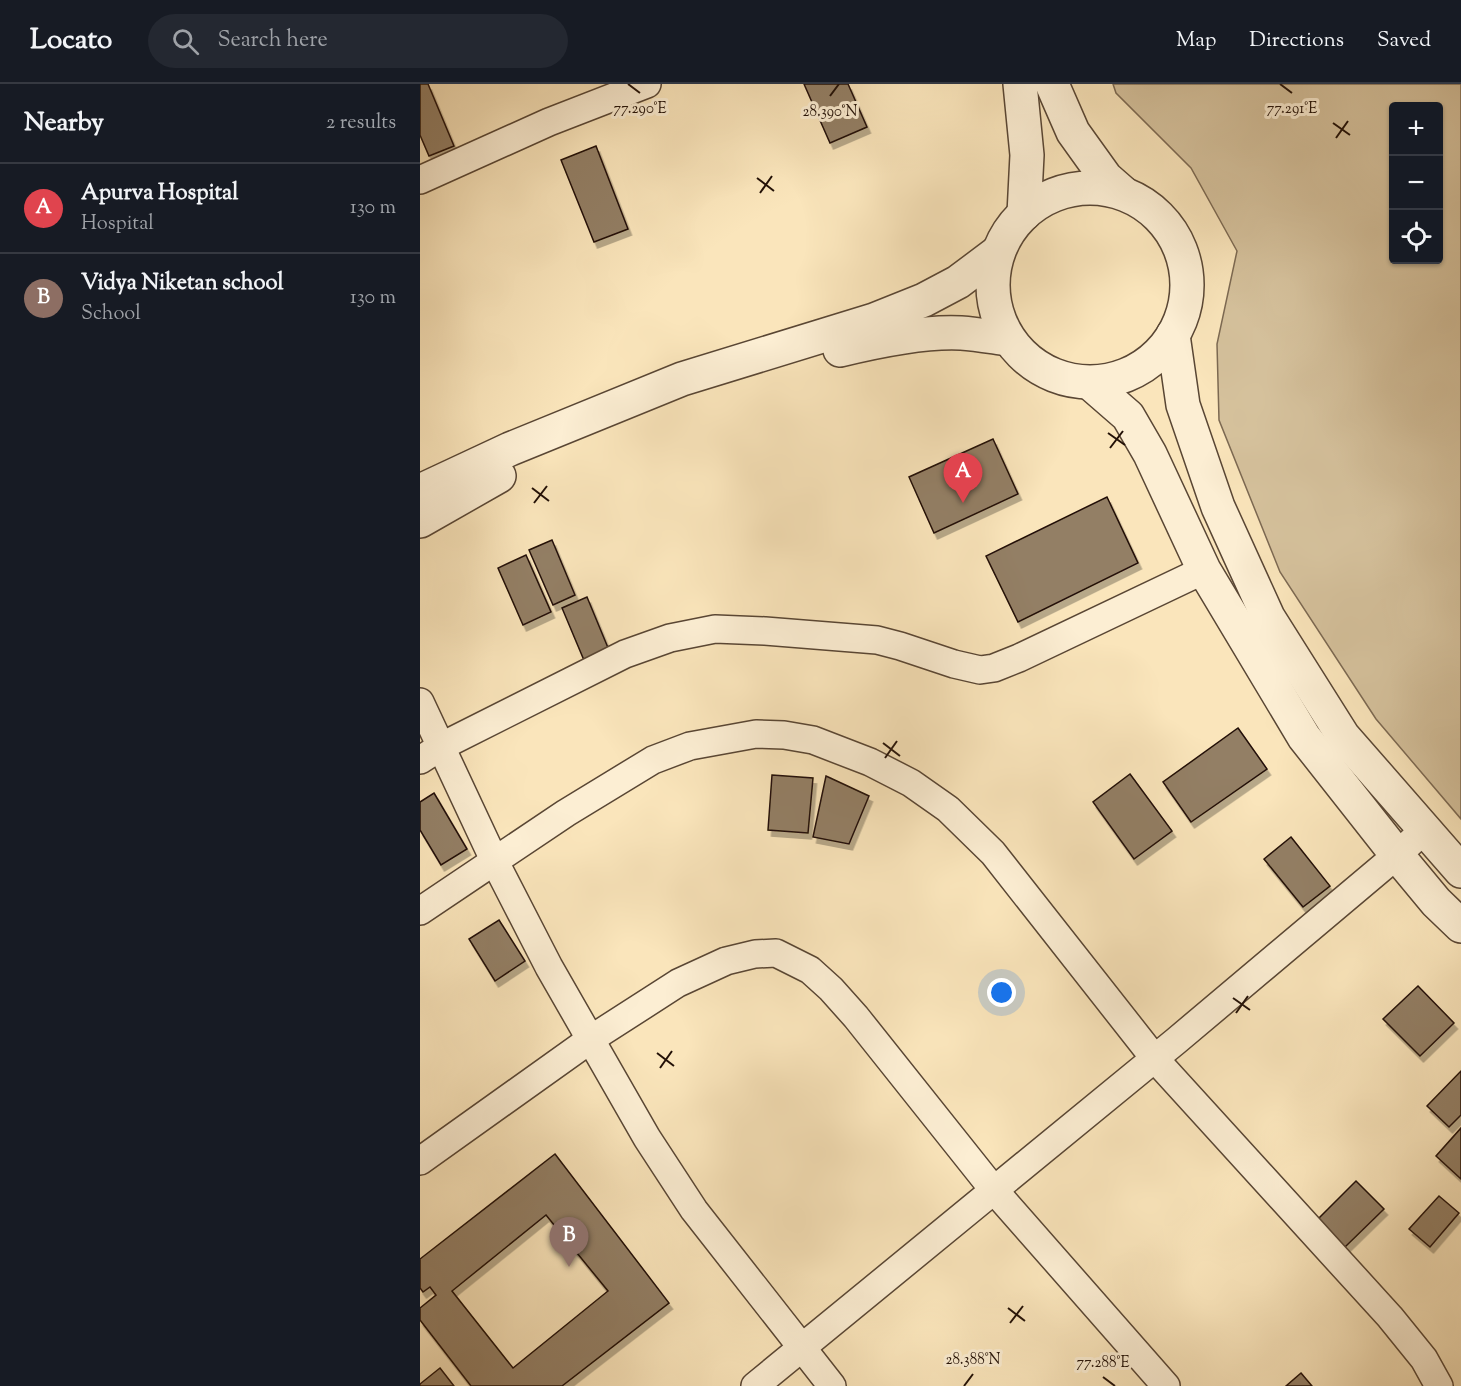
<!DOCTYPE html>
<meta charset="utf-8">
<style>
body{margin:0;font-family:"Sorts Mill Goudy",serif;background:#242831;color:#f1f3f6}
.controls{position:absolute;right:18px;top:18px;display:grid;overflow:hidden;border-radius:6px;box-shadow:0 2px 4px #0004}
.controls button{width:54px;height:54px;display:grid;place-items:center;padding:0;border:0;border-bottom:2px solid #363941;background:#171b24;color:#f1f3f6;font:30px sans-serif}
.you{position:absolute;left:582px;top:909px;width:21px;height:21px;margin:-15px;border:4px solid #fff;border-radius:50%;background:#1a73e8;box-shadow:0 0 0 9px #1a73e833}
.badge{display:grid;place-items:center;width:39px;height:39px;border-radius:50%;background:#7c3aed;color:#fff;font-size:20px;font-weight:700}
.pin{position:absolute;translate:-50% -50px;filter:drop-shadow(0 2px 3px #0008)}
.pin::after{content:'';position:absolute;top:32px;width:21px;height:18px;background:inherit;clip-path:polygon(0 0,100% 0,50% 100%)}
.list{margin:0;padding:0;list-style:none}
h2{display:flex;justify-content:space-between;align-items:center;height:78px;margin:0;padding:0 24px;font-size:26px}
h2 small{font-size:20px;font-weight:400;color:#9ea1a6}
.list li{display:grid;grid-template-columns:39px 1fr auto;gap:18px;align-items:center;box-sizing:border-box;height:90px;padding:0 24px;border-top:2px solid #363941}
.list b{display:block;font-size:22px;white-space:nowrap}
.list p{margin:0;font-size:20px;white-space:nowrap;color:#9ea1a6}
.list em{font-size:20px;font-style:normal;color:#9ea1a6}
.icon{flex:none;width:33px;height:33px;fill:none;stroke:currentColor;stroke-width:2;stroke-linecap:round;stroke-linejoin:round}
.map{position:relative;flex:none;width:1041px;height:1302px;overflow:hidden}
header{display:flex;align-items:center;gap:36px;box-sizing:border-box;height:84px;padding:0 30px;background:#171b24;border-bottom:2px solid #363941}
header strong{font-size:28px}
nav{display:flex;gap:33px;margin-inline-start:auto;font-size:21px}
.search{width:420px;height:54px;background:#242831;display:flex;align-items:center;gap:15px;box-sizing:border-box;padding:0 21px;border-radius:33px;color:#9ea1a6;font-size:22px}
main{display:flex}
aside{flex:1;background:#171b24}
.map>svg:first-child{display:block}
.green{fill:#d5c19c;stroke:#7c6952;stroke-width:1.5;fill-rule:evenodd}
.building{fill:#937f65;stroke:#231107;stroke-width:1.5;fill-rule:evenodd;filter:url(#shadow)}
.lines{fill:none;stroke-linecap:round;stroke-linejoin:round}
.minor-casing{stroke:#594634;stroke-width:30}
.tertiary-casing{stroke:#594634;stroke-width:36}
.minor{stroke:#fceed3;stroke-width:27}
.tertiary{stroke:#fceed3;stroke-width:33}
.ticks{fill:none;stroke:#231107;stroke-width:2}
.ticks-label{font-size:15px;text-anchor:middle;fill:#231107;stroke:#fceed3;stroke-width:6;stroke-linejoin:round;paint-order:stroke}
</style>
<header>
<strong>Locato</strong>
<div class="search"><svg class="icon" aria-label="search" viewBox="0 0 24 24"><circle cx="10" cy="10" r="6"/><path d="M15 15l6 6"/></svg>Search here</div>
<nav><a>Map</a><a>Directions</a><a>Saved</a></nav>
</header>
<main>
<aside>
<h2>Nearby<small>2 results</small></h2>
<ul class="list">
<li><span class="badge" style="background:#e0444e">A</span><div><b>Apurva Hospital</b><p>Hospital</p></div><em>130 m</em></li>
<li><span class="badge" style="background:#8d6e63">B</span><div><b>Vidya Niketan school</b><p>School</p></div><em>130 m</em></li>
</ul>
</aside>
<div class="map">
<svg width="1041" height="1302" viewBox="0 0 1041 1302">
<defs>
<filter id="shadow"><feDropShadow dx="3.5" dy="6" stdDeviation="0" flood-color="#0004"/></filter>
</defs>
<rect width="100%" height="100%" fill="#fae5bb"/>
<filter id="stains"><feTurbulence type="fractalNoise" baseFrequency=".00333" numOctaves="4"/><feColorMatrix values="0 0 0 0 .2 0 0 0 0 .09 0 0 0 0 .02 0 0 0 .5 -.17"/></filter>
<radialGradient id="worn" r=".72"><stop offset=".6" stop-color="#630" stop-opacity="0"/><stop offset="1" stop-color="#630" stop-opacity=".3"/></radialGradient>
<!-- green -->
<path class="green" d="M693 0H1041V735L956 635 860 488 799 336 797 260 817 167 771 84 696 9ZM974 22H1018V176H974Z"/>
<!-- building -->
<g class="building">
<path d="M0 0H8L34 62 9 72 0 51Z"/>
<path d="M384 0H428L447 43 410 59Z"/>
<path d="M176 62 208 145 174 158 141 76Z"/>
<path d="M573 355 598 410 514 449 489 393Z"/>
<path d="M687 413 718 479 598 538 566 472Z"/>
<path d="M132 456 155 511 133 521 109 466Z"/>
<path d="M106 471 131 528 103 541 78 484Z"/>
<path d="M167 513 191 571 166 581 142 524Z"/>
<path d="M818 644 847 685 771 738 743 698Z"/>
<path d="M710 690 752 747 714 775 673 718Z"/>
<path d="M352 691 393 694 388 749 348 746Z"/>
<path d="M406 692 449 712 429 760 393 753Z"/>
<path d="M14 709 47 765 21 781 0 746V718Z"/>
<path d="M871 753 910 802 883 823 844 775Z"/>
<path d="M79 836 105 877 75 897 49 855Z"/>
<path d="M998 902 1034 939 1000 972 963 935Z"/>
<path d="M1041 987V1031L1029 1043 1007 1022Z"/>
<path d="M1041 1044V1095L1016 1072Z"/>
<path d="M135 1070 249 1219 142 1302H51L0 1236V1224L16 1211 10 1203 3 1208 0 1204V1175ZM126 1131 188 1207 93 1284 32 1207Z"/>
<path d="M936 1097 964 1125 925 1163 898 1135Z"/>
<path d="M1019 1112 1039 1129 1010 1163 989 1145Z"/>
<path d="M20 1284 34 1302H0V1300Z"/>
<path d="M881 1289 892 1302H866Z"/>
</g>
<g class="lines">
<defs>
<g id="minor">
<path d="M0 96 129 38 227 0"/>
<path d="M0 618 74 776 129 883 227 1054 274 1126 412 1302"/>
<path d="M0 676 22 662 205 570 250 554 295 545 345 547 457 556 480 562 534 580 560 586 574 584 599 574 784 486"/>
<path d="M0 827 146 729 233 676 270 662 336 650 364 651 393 656 450 678 491 699 528 725 573 769 735 975 970 1233 1004 1275 1019 1302"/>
<path d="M0 1077 171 955 258 899 306 877 335 870 356 869 390 886 411 905 436 933 573 1105 746 1302"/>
<path d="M335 1302 756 957 977 771 1004 746"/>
</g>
<g id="tertiary">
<path d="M600 0 607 71 604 130"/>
<path d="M632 0 653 48 686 94 702 108"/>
<circle cx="670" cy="201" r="97"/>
<path d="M753 251 763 321 798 423 848 533 923 652 1041 787"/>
<path d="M420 266C457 257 503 247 541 249 557 250 573 253 588 255"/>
<path d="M670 299 708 332 730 370 784 486 884 653 977 771 1016 818 1041 842"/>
<path d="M0 407 90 365 262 295 454 236 504 216 538 198 578 168"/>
<path d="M0 437 79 392"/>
</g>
</defs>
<!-- minor casing -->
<use href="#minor" class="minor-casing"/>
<!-- tertiary casing -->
<use href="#tertiary" class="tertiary-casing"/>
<!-- minor -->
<use href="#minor" class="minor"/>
<!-- tertiary -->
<use href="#tertiary" class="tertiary"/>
</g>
<!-- ticks -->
<path class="ticks" d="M208 0 220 9M860 0 872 9M410 12 419 0M913 39 930 51M916 54 928 37M337 94 354 107M340 109 352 92M688 349 705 361M690 364 703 347M112 404 129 417M114 419 127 402M463 659 480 672M465 674 477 657M813 914 830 926M816 929 828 912M237 969 254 982M240 984 252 967M588 1224 605 1237M590 1239 603 1222M683 1293 695 1302M544 1302 553 1290"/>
<g class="ticks-label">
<text x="872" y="29">77.291°E</text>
<text x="220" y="29">77.290°E</text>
<text x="410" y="32">28.390°N</text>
<text x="553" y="1280">28.388°N</text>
<text x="683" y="1283">77.288°E</text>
</g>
<rect width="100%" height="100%" filter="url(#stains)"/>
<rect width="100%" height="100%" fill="url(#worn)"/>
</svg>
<div class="controls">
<button>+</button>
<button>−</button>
<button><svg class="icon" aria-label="locate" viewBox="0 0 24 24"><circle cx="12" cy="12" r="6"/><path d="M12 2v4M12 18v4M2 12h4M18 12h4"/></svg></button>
</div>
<div class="you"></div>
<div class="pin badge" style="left:543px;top:419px;background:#e0444e">A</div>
<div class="pin badge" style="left:149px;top:1183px;background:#8d6e63">B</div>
</div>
</main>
